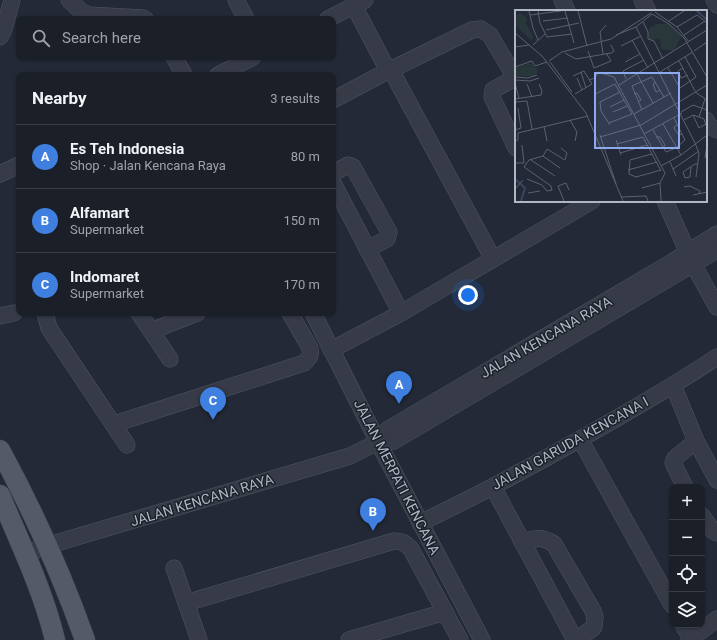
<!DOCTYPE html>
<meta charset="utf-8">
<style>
body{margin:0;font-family:Roboto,sans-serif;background:#232730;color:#f1f3f6}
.controls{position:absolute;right:12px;bottom:12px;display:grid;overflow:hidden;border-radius:8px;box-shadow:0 1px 3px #0004}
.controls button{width:36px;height:36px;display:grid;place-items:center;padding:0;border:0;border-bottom:1px solid #383d45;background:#1a1f28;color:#f1f3f6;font:20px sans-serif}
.you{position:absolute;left:468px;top:295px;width:14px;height:14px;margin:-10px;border:3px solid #fff;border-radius:50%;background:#1a73e8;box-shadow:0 0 0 6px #1a73e833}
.badge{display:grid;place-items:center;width:26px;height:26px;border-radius:50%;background:#bca0f2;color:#fff;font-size:13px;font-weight:700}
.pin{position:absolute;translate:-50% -33px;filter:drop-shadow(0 1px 2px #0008)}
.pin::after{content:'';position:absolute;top:21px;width:14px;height:12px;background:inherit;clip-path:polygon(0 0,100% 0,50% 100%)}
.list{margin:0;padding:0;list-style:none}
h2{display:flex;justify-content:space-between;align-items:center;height:52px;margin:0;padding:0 16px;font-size:17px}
h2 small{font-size:13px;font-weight:400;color:#9fa2a8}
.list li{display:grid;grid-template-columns:26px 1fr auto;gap:12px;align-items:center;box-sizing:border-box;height:64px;padding:0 16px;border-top:1px solid #383d45}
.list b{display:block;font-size:15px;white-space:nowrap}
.list p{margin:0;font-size:13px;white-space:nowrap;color:#9fa2a8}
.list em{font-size:13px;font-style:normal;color:#9fa2a8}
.icon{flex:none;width:22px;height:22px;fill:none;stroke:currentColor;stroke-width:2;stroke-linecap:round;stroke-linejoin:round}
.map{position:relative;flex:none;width:717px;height:640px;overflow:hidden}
.search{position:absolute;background:#1a1f28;box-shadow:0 1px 3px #0004;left:16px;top:16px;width:320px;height:44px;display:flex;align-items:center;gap:10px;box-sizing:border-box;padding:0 14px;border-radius:8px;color:#9fa2a8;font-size:15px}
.panel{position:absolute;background:#1a1f28;box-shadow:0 1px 3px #0004;left:16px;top:72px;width:320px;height:244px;border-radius:8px}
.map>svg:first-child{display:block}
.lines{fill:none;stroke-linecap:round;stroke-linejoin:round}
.minor-casing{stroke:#515661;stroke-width:17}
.major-casing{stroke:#3f4550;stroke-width:21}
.minor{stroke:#363b47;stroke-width:16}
.major{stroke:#545a67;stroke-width:20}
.labels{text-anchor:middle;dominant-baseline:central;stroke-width:3;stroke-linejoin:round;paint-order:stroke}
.street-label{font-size:14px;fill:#b1b6c3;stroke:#1b212b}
.inset-river{fill:none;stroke:#39465e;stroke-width:2}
.inset-road{fill:none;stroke:#5c616e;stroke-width:1}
.view{fill:#8caaed;fill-opacity:0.15;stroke:#8caaed;stroke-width:2}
.inset-edge{fill:none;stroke:#b1b6c3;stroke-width:2}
</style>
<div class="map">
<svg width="717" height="640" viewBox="0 0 717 640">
<rect width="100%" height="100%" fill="#232936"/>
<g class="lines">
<defs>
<g id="minor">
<path d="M69 0 81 11 89 15 143 18 145 19"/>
<path d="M236 0 246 19"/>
<path d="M562 0 567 11"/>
<path d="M642 0 648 11"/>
<path d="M714 0 717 5"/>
<path d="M354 6 384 63 391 70 493 259"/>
<path d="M328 19 365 0"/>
<path d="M0 37 4 29 12 0"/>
<path d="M174 57 184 75"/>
<path d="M218 75 253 57"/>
<path d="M515 78 493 90 492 97 516 148"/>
<path d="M333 100 384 73 472 30 481 29 490 35 516 79"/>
<path d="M706 120 709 126 717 130"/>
<path d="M333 173 348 165 353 167 389 232 387 239 367 249"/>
<path d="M0 174 19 165"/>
<path d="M333 183 401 313"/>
<path d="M665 201 693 264 717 307"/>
<path d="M45 313 49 328 127 445"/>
<path d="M139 313 170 359"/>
<path d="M313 313 378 442 482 640"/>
<path d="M0 316 14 313"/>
<path d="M151 331 197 313"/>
<path d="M331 350 401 313 592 201"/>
<path d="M673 385 696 441 717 480"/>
<path d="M114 424 304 363C310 358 311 355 310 348L290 313"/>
<path d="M580 439 672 605"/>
<path d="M378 442 394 441 717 250"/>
<path d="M493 487 575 640"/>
<path d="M685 487 673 463 675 458 696 441"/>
<path d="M702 516 713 531 717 533"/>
<path d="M420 523C445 511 469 499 494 486 569 446 645 404 717 357"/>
<path d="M522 542C537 538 541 536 554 544L593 611 595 617 594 627 577 640"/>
<path d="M25 554 46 546 350 456 378 442 387 430 672 262 717 234"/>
<path d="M174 568 199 640"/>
<path d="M186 603 394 541C402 541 406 543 411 549L460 640"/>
<path d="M683 625 692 640"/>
<path d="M349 640 445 612"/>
<path d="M689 640 717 619"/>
</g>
<g id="major">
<path d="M0 450C33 511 62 575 85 640"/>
<path d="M0 495C20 543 43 590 55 640"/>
</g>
</defs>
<!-- minor casing -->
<use href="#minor" class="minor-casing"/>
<!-- major casing -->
<use href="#major" class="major-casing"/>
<!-- minor -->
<use href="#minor" class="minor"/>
<!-- major -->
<use href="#major" class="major"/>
</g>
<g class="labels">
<!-- street labels -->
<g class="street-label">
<text transform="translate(546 337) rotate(-30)">JALAN KENCANA RAYA</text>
<text transform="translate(570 443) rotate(-29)">JALAN GARUDA KENCANA I</text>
<text transform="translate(397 477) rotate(63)">JALAN MERPATI KENCANA</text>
<text transform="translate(202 500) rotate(-17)">JALAN KENCANA RAYA</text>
</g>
</g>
<!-- overview -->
<g transform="translate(515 10)">
<rect width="192" height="192" fill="#232936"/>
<path d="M10 56 22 58 23 61 19 66 15 61H3Z" fill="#27373a"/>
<path d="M17 53 20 58 13 56 3 60 18 61 16 63 19 66H0V58Z" fill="#27373a"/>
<path d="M5 3 12 8 11 14 18 26 17 31 0 15V6ZM142 14H153L166 26 159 41 146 39 145 29 134 30V18Z" fill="#27373a"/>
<path class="inset-river" d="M182 1 192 10M0 169 10 178 6 191"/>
<path class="inset-road" d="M14 1 18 18 23 30M23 1 25 13 32 27 57 24M50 1 59 33M63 1 72 36M140 2 162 17 174 32M137 4 154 14 169 28 192 67M15 5 46 1M28 11 53 8M154 11 169 1M128 12 133 22V29L139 31 148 49M121 17 180 133 184 143 181 167M162 17 182 5 192 13M31 20 64 13M0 23 27 46 71 103 108 191M101 25 121 17 137 4M169 25 190 11M117 30 133 58M18 35 30 24M106 36 126 26M0 37 14 35M73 41 79 58 96 51 91 43M179 41 192 32M50 43 61 49 96 43 99 41 96 35M88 44 85 22 91 15M34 51 47 42 96 29 136 3M164 51 180 81M35 52 57 82M110 52 125 44M0 57 17 51 20 56 32 52M153 58 165 78 181 67 170 47M168 58 163 61 166 68 173 65M66 62 71 78M145 62 178 42M122 64 138 93M58 66 69 61 77 74 60 84M0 67 13 68 22 65M62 68 67 80M111 69 108 61 129 50M0 70 15 71 24 68M74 70 80 68 83 62 99 67 150 163 145 173 146 191M141 72 138 74 141 82 145 80M0 73 4 88M12 74 17 87M104 75 192 20M180 82 192 90M80 84 100 74 117 104 94 113M119 84 122 83 126 90 123 92M0 89 26 85 27 81 24 74M0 92 12 91 17 119M95 97 109 90M127 100 117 76 137 67 149 87M98 102 112 96M166 102 178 95 192 100M119 104 156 83M178 105 184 118 191 114M184 107 190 89M55 110 62 122 60 131M169 110 178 105 184 107 189 109 192 118M148 114 166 145M95 115 86 101 85 92 105 82M162 115 159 117 160 120 164 125 167 124M29 116 32 131M0 120 6 118 3 98M138 120 151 142 161 138 170 130 159 108M129 124 167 103M85 125 101 174M85 127 126 115 192 75M141 127H145L150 135 148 138M101 130 106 145M0 131 3 130V123L73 106M102 134 128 127 146 161M105 143 132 135M137 144 115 150 114 164 121 167 146 160M28 146 45 158M190 148 192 135M16 150 40 166M155 152 161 166M0 153H9L7 135M146 156 166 145 192 125M176 157 175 167 170 168 168 162 180 154H183M158 159 184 141M113 160 142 152M12 169 27 175 32 181 37 180 36 176 9 157 14 150 28 146 32 139 50 150 52 143 46 138M169 177 175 176 185 181 184 184M127 178 145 173M0 179 8 170M13 183 25 181M178 185 192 182M106 187 131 186 133 191M49 191 43 176 51 173 54 180"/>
<path class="view" d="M80 63H164V138H80Z"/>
<rect width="192" height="192" class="inset-edge"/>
</g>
</svg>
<div class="controls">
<button>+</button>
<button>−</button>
<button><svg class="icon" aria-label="locate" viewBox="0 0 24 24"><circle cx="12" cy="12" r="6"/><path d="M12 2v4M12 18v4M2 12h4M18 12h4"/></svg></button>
<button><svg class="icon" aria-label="layers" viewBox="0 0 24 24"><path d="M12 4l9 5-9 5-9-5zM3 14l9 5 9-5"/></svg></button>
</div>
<div class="you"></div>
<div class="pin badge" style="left:399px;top:404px;background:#3f7fe0">A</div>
<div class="pin badge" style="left:373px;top:531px;background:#3f7fe0">B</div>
<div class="pin badge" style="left:213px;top:420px;background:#3f7fe0">C</div>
<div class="search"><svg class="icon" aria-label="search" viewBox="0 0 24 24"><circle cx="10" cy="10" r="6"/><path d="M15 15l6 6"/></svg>Search here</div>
<section class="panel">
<h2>Nearby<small>3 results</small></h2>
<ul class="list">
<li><span class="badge" style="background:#3f7fe0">A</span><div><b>Es Teh Indonesia</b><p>Shop · Jalan Kencana Raya</p></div><em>80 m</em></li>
<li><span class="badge" style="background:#3f7fe0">B</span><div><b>Alfamart</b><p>Supermarket</p></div><em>150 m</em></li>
<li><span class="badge" style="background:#3f7fe0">C</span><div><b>Indomaret</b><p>Supermarket</p></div><em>170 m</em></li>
</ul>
</section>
</div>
